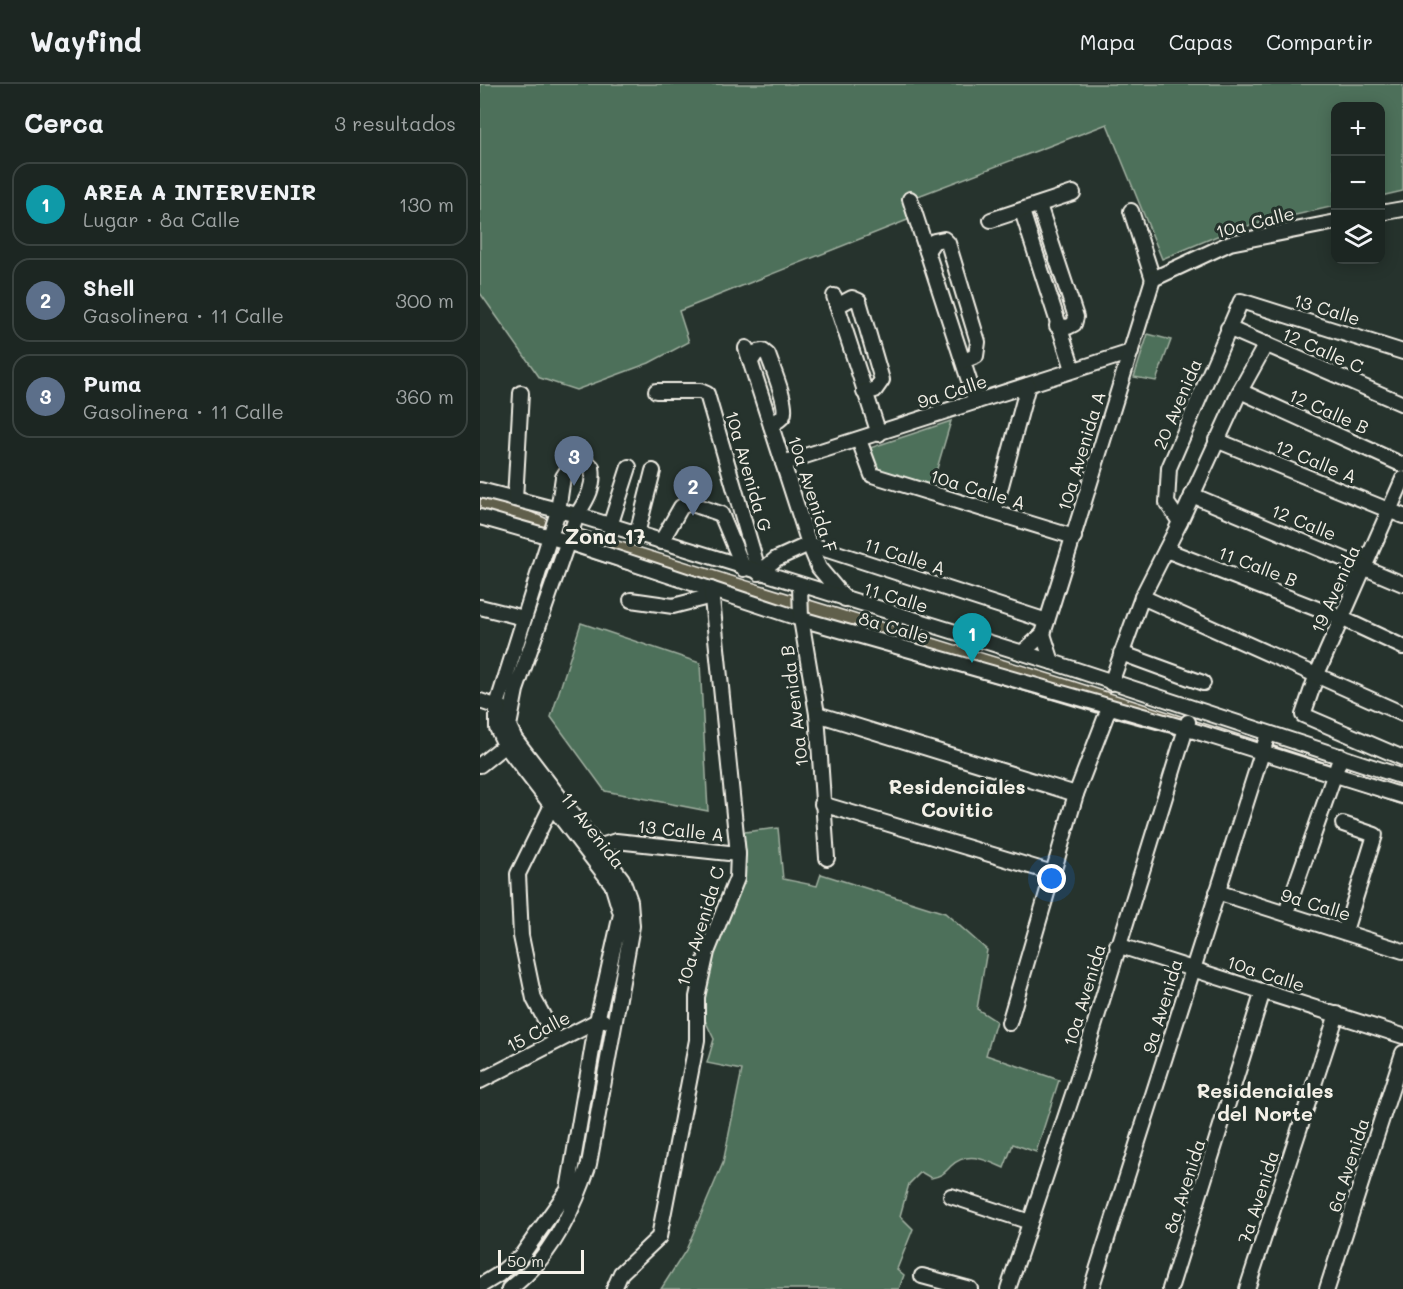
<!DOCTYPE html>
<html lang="es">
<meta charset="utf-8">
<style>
body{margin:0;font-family:Mali,sans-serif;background:#252e2a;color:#f1f3f6}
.controls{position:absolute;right:18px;top:18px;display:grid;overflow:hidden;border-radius:12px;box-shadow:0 3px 15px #0003}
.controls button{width:54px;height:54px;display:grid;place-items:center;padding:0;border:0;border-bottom:2px solid #3a4340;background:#1c2622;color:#f1f3f6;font:30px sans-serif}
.scale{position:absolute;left:18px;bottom:15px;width:86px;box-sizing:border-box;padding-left:6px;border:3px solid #f4f1e8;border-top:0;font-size:16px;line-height:21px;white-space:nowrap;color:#f4f1e8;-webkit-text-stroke:4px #26332d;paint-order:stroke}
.you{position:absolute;left:572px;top:795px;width:21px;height:21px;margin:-15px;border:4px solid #fff;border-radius:50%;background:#1a73e8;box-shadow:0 0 0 9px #1a73e833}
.badge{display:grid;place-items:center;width:39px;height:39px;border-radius:50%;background:#ffd166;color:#fff;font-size:20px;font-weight:700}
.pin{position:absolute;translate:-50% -50px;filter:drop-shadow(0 2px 3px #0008)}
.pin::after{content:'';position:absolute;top:32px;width:21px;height:18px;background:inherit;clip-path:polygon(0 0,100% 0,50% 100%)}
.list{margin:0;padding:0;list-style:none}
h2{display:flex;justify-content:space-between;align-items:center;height:78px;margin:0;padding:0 24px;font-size:26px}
h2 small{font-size:20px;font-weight:400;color:#a0a5a5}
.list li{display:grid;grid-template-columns:39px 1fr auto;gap:18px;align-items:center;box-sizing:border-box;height:84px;margin:0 12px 12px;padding:0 12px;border:2px solid #3a4340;border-radius:18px}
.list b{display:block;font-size:22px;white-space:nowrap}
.list p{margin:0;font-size:20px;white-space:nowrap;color:#a0a5a5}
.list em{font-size:20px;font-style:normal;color:#a0a5a5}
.icon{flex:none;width:33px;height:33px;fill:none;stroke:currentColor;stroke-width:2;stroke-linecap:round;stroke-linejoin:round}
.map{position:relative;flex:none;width:923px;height:1205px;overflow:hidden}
header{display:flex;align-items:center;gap:36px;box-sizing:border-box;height:84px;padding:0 30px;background:#1c2622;border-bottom:2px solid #3a4340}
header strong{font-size:28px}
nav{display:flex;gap:33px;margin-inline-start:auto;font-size:21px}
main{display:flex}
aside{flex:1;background:#1c2622}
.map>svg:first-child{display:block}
.green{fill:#4e705a;stroke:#a1b0a1;stroke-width:1.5}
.building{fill:#615f4b;stroke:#f4f1e8;stroke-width:1.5}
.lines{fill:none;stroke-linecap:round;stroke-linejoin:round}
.minor-casing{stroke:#f4f1e8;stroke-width:18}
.minor{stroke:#26332d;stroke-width:14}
.labels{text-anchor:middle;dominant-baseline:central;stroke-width:6;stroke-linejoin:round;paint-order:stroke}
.street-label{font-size:18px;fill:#f4f1e8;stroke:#26332d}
.neighbourhood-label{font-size:20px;font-weight:bold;fill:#f4f1e8;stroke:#26332d}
.quarter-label{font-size:21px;font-weight:bold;fill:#f4f1e8;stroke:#26332d}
</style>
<header>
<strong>Wayfind</strong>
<nav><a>Mapa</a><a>Capas</a><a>Compartir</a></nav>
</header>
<main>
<aside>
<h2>Cerca<small>3 resultados</small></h2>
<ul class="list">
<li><span class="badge" style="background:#0f9aa8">1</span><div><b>AREA A INTERVENIR</b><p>Lugar · 8a Calle</p></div><em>130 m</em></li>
<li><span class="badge" style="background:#5c6f8a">2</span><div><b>Shell</b><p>Gasolinera · 11 Calle</p></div><em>300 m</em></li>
<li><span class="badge" style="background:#5c6f8a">3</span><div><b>Puma</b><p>Gasolinera · 11 Calle</p></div><em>360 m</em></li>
</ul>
</aside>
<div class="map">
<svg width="923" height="1205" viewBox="0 0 923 1205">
<rect width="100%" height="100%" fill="#26332d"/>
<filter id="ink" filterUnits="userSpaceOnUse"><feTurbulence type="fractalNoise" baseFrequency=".0167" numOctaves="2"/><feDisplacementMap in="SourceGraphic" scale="12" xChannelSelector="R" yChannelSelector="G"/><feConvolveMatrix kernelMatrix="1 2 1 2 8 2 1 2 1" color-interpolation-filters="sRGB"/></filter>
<g filter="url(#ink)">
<!-- green -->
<g class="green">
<path d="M0 0H923V107L901 112 900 22H856L855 122 754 145 682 175 627 40 425 117 430 135 199 227 209 258 169 279 96 306 60 294 0 209Z"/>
<path d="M668 250 691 256 676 297 654 293Z"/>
<path d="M471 337 451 405 398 388 390 364Z"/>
<path d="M101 539 220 579 228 727 125 707 71 633Z"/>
<path d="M298 744 303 795 337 802 341 790 465 829 507 866 497 925 516 937 506 971 579 996 556 1068 533 1060 524 1084C506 1076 488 1066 471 1082 464 1089 462 1092 451 1094L441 1088 429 1100 420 1132 433 1145 417 1185 424 1191 419 1205H181L206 1166 243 1079 262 986 227 979 234 955 223 932 229 869 261 779 257 749Z"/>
</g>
<!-- building -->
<path class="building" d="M0 413 42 424 70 436 593 597 923 704V721L782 674 631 633 250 519 0 439Z"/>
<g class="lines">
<defs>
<g id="minor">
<path d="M430 115 496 318"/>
<path d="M559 121 596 233 594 240 588 243 577 242"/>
<path d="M542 127 593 285"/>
<path d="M651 127 673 195"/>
<path d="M900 129 923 125"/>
<path d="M511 136 593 109"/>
<path d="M447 167 454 157 464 155 468 159 498 258 496 272 483 277"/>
<path d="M673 195 750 159 856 138"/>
<path d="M354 212 399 350"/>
<path d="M357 222 372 214 379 217 402 296 395 306 384 308"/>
<path d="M748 244 923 320"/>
<path d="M266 264 329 460 339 484 365 515"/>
<path d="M271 277 277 268 283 267 288 271C292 283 309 322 303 332 300 336 294 339 291 341"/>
<path d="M176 307H220L227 310 279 489 296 475 329 460 567 537"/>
<path d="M760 307 923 381"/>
<path d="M379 356 392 391 594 453"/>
<path d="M736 356 923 432"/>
<path d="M303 379 651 268"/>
<path d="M923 395 837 590 823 631 923 674"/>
<path d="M0 406 97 431 572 578 923 693"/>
<path d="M712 411 923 500"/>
<path d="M35 415 41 309"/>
<path d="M514 428 548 301"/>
<path d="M0 433 88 458 321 535 705 644 923 712"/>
<path d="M700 438 687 419 689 384 761 217 923 268"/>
<path d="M130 442 149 383"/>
<path d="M157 450 173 387"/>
<path d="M181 458 201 423 209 419 241 430 264 485"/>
<path d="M686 466 863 535 923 563"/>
<path d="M320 502 321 535 337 630 347 774"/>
<path d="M662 513 923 630"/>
<path d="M151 516 193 522 232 512"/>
<path d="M0 523 44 534"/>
<path d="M563 550 572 578"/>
<path d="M542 569 563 550 673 195"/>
<path d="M641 569 723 599"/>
<path d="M631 599 662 513 700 438 760 307 786 260"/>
<path d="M0 617 24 625"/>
<path d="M337 630 596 710"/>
<path d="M0 681 25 661"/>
<path d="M342 720 573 789"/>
<path d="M71 723 38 790 41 852 54 915 76 956"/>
<path d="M863 740 895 751 865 847"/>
<path d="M112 765 136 757 258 770"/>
<path d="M737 808 923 867"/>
<path d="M806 829 861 672"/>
<path d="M637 861 923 952"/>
<path d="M529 939 596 710 629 624"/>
<path d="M0 997 117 937H123"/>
<path d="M471 1112 550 1138"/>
<path d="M442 1192 490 1205"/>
<path d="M0 1202 18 1191 42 1171 88 1106 117 937 141 830 132 800 25 661 17 644V621L78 427 83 393 92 379 104 375 112 383C115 403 107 415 97 431L36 606 29 642 35 655 142 795 150 817 152 842 109 1080C94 1126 69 1177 29 1205"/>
<path d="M134 1205 141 1189 179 1153 217 956V913L227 868 257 794 258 770 231 505"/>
<path d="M528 1205 595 1004 708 638"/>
<path d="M611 1205 788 650"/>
<path d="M690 1205 783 907"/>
<path d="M767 1205 857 930"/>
<path d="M847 1205 923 969"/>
</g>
</defs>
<!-- minor casing -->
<use href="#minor" class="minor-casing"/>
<!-- minor -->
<use href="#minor" class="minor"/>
</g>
</g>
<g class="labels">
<!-- street labels -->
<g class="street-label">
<text transform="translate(775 138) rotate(-14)">10a Calle</text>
<text transform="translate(847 225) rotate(17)">13 Calle</text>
<text transform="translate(843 266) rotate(24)">12 Calle C</text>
<text transform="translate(472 307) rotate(-18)">9a Calle</text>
<text transform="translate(697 320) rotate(-67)">20 Avenida</text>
<text transform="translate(849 327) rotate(24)">12 Calle B</text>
<text transform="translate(601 367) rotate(-73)">10a Avenida A</text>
<text transform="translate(836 377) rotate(22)">12 Calle A</text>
<text transform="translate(269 387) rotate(74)">10a Avenida G</text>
<text transform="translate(498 405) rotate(17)">10a Calle A</text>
<text transform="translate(333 410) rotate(72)">10a Avenida F</text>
<text transform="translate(824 438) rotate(22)">12 Calle</text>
<text transform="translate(425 472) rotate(18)">11 Calle A</text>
<text transform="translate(778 482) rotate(21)">11 Calle B</text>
<text transform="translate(855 505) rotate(-66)">19 Avenida</text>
<text transform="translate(416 513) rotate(17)">11 Calle</text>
<text transform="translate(414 543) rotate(16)">8a Calle</text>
<text transform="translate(314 622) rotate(-97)">10a Avenida B</text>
<text transform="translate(113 746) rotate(52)">11 Avenida</text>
<text transform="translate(201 746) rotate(6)">13 Calle A</text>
<text transform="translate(836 820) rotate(17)">9a Calle</text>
<text transform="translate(220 842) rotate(-73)">10a Avenida C</text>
<text transform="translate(786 889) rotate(18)">10a Calle</text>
<text transform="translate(604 911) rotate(-73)">10a Avenida</text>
<text transform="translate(682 922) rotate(-73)">9a Avenida</text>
<text transform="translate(58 947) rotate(-27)">15 Calle</text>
<text transform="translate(868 1081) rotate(-72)">6a Avenida</text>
<text transform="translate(704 1102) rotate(-72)">8a Avenida</text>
<text transform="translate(778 1113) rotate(-72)">7a Avenida</text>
</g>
<!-- neighbourhood labels -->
<g class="neighbourhood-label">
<text x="477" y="702">Residenciales<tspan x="477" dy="23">Covitic</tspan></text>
<text x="785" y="1006">Residenciales<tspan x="785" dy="23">del Norte</tspan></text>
</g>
<!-- quarter labels -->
<g class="quarter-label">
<text x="125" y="451">Zona 17</text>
</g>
</g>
</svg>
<div class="controls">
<button>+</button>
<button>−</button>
<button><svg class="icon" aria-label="layers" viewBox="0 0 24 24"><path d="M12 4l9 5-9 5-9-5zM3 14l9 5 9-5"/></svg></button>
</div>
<div class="scale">50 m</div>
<div class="you"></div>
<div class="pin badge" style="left:492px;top:579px;background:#0f9aa8">1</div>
<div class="pin badge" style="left:213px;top:432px;background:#5c6f8a">2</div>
<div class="pin badge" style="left:94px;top:402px;background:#5c6f8a">3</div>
</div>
</main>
